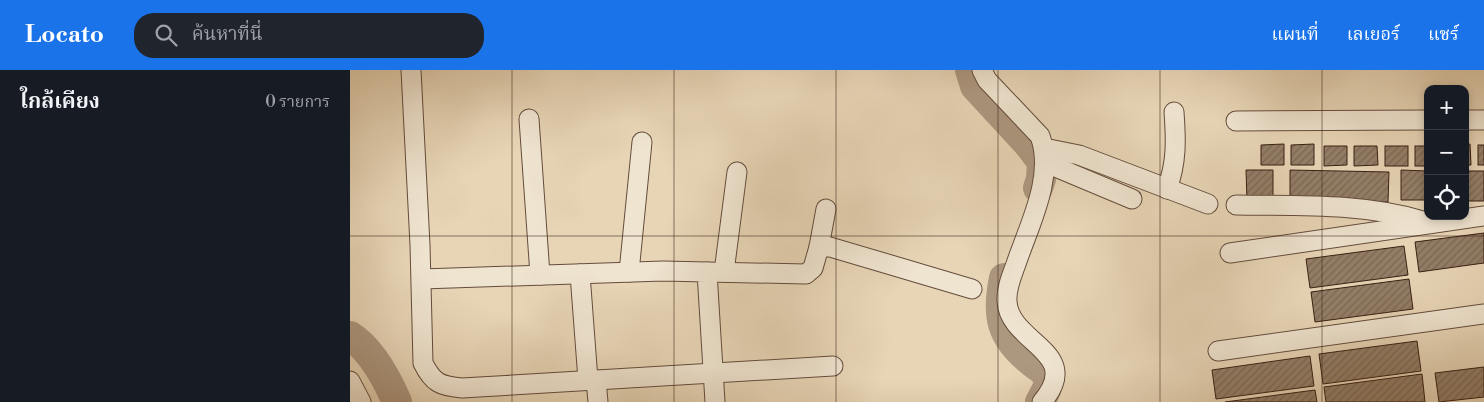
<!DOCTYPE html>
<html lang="th">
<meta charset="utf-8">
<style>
body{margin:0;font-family:"Libre Bodoni","Noto Serif Thai",serif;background:#20242c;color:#f1f3f6}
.controls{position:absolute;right:15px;top:15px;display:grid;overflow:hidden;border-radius:10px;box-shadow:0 2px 8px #0003}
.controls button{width:45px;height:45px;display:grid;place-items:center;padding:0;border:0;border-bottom:1px solid #363941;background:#171b24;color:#f1f3f6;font:25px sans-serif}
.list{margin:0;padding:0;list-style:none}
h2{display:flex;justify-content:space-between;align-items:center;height:65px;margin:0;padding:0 20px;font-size:21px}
h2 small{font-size:16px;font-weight:400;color:#9ea1a6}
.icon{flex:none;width:28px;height:28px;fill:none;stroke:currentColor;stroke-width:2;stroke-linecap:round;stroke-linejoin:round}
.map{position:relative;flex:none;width:1134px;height:332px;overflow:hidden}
header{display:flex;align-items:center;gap:30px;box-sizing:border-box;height:70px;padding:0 25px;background:#1a73e8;color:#fff}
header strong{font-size:24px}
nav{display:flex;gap:28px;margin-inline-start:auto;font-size:18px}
.search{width:350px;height:45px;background:#20242c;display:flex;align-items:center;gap:12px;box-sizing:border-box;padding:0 18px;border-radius:20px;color:#9ea1a6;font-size:19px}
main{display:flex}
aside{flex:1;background:#171b24}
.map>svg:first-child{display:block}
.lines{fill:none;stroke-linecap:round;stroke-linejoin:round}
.river{stroke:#ac977f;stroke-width:30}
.building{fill:url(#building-hatch);stroke:#391f13}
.minor-casing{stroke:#644c3c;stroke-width:21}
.minor{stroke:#efe4d0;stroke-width:19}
.grid{fill:none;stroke:#391f13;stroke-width:1;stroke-opacity:0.55}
</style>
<header>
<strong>Locato</strong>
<div class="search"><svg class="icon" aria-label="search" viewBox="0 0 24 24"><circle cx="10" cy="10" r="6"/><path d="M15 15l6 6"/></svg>ค้นหาที่นี่</div>
<nav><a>แผนที่</a><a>เลเยอร์</a><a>แชร์</a></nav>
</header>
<main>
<aside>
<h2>ใกล้เคียง<small>0 รายการ</small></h2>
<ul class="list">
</ul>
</aside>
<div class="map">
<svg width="1134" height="332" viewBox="0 0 1134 332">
<defs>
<pattern id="building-hatch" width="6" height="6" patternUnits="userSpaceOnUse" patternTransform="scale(1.25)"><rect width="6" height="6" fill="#937e68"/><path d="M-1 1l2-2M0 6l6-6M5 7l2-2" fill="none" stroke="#796754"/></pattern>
</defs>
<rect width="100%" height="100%" fill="#e7d5b6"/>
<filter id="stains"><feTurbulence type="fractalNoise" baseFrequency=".004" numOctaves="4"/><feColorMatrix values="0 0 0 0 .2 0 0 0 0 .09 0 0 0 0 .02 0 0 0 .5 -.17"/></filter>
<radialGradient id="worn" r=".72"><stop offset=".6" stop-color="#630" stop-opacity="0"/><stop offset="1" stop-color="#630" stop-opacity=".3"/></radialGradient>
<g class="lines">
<!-- river -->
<g class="river">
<path d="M620 0 625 16 680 76 692 92 691 109 688 118"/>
<path d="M654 208C646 247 651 268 683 293 689 298 698 302 698 310 699 317 693 326 690 332"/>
<path d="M0 266C22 280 37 309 47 332"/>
</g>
</g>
<!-- building -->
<g class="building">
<path d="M934 74V95H911V75Z"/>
<path d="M964 74V95H941V75Z"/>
<path d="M1120 74 1121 95H1115V75Z"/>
<rect x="1128" y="75" width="6" height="20"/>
<path d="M974 76H997V95L974 96Z"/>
<path d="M1004 76H1027L1028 95 1004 96Z"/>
<rect x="1035" y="76" width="23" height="20"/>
<rect x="1065" y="76" width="13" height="20"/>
<path d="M896 100H923V131H897Z"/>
<path d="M940 100 1039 102 1038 132 940 130Z"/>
<path d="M1051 100 1078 101V130H1051Z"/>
<rect x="1115" y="101" width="19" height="30"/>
<path d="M1134 163V193L1069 202 1065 172Z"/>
<path d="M1054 176 1058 205 960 218 956 189Z"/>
<path d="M1059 209 1063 239 965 252 961 222Z"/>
<path d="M1067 271 1071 301 973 314 969 284Z"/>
<path d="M960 286 964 316 866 329 862 300Z"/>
<path d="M1134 297V327L1089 332 1085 303Z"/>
<path d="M1072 304 1075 332H976L974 317Z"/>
<path d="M965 320 967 332H875Z"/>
</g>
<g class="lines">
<defs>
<g id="minor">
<path d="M61 0 70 175 73 293C83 313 90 316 112 318L483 296"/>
<path d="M632 0 637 10 690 66C705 107 679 155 666 194 662 205 656 219 657 231 659 274 735 281 692 332"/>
<path d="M179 49 190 205"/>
<path d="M1115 50H1134"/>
<path d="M886 51 1078 50"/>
<path d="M694 78 729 85 858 134"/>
<path d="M696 93 782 129"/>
<path d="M817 119C827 92 826 69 824 42"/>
<path d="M886 135C948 136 1013 133 1073 151"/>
<path d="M469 177 476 139"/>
<path d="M880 183 1134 146"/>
<path d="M279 202 292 72"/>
<path d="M357 202 456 204 463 198 469 177H480L622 219"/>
<path d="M374 202 387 102"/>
<path d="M230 204 238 310"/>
<path d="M72 209 313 201 357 202 365 332"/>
<path d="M868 281 1134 244"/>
<path d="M246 310 248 332"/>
<path d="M0 311 11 332"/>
</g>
</defs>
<!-- minor casing -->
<use href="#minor" class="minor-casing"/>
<!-- minor -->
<use href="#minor" class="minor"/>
</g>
<!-- grid -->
<path class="grid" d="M162 0V332M324 0V332M486 0V332M648 0V332M810 0V332M972 0V332M0 166H1134"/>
<rect width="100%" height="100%" filter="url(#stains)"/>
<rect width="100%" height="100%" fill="url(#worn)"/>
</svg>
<div class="controls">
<button>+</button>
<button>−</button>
<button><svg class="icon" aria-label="locate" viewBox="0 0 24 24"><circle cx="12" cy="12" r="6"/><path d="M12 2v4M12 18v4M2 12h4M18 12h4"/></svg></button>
</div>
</div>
</main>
